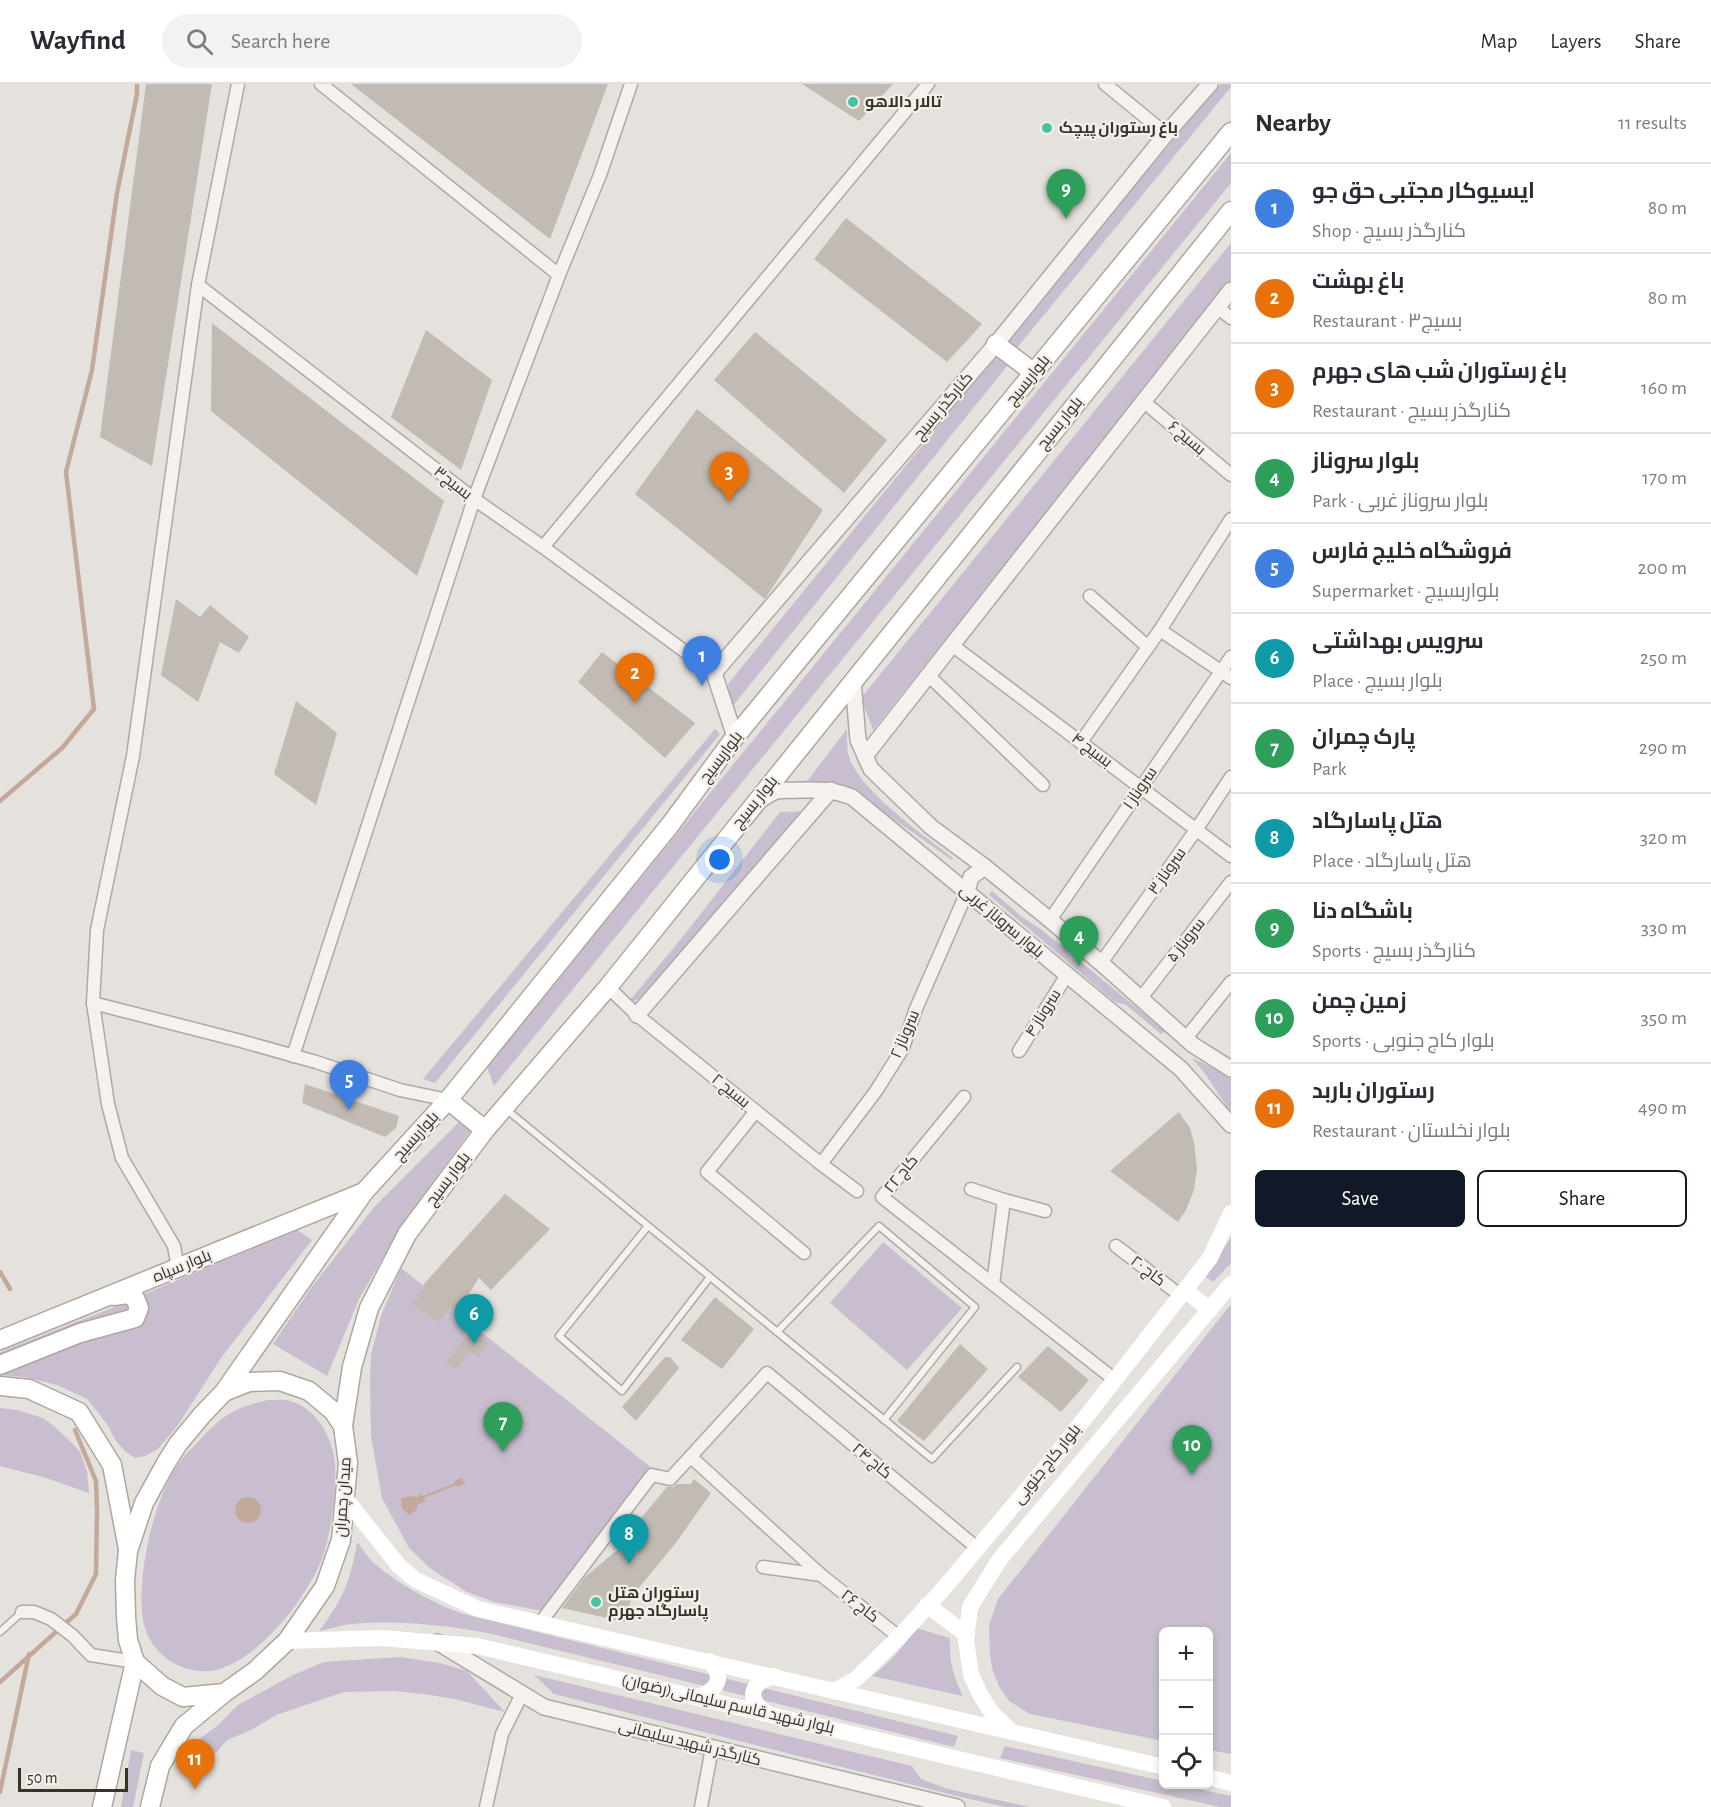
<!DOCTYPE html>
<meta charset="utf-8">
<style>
body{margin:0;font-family:"Alegreya Sans",Cairo,sans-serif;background:#f2f2f3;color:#2b2b33}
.controls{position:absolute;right:18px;bottom:18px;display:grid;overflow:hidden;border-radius:9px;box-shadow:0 3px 9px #0003}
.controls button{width:54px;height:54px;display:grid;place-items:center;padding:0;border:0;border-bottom:2px solid #e1e1e2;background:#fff;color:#2b2b33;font:30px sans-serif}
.scale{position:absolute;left:18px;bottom:15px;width:110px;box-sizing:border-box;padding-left:6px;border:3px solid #3a3127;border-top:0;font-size:16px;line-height:21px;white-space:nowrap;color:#3a3127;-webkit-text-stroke:4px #f3efeb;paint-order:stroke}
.you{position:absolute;left:720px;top:776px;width:21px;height:21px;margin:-15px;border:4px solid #fff;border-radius:50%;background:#1a73e8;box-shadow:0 0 0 9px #1a73e833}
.badge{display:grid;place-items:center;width:39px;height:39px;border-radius:50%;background:#111827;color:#fff;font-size:20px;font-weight:700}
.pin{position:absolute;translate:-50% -50px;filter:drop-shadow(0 2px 3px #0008)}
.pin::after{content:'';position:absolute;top:32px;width:21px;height:18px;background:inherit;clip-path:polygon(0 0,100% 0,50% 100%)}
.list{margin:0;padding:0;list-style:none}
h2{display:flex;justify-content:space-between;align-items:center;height:78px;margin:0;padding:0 24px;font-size:26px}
h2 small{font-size:20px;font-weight:400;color:#7c7c81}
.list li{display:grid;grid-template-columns:39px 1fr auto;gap:18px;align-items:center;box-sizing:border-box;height:90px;padding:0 24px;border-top:2px solid #e1e1e2}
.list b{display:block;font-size:22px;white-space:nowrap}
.list p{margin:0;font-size:20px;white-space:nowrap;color:#7c7c81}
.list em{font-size:20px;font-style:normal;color:#7c7c81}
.actions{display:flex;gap:12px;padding:18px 24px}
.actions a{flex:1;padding:14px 0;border:2px solid #111827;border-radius:9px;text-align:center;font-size:21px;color:#111827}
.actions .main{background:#111827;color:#fff}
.icon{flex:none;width:33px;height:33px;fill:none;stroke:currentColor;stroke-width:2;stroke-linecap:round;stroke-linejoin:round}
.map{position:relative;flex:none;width:1231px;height:1723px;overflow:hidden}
header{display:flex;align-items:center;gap:36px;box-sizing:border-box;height:84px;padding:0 30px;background:#fff;border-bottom:2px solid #e1e1e2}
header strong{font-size:28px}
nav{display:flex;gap:33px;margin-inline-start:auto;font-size:21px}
.search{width:420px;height:54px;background:#f2f2f3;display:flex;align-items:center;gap:15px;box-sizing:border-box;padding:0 21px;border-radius:33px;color:#7c7c81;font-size:22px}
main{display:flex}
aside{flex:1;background:#fff}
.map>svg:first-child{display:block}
.green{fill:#c8becf}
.water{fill:#c3a999}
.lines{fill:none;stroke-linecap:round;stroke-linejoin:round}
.stream{stroke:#c3a999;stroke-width:4.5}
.building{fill:#c2bbb4}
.service-casing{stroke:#aea9a2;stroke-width:9}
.minor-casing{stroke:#aea9a2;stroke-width:15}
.tertiary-casing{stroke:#aea9a2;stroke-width:18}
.primary-casing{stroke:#b0a69c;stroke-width:21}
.service{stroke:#f4f1ef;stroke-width:6}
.minor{stroke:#f4f1ef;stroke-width:12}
.tertiary{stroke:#f4f1ef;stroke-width:15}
.secondary{stroke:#fff;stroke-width:16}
.primary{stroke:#fff;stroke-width:18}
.poi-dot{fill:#48c3a1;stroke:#f3efeb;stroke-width:2}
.labels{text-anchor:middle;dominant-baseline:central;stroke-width:4.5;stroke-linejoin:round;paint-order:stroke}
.poi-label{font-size:16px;font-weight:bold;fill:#3a3127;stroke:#f3efeb;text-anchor:start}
.street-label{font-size:16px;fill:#3a3127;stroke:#f3efeb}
</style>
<header>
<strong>Wayfind</strong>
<div class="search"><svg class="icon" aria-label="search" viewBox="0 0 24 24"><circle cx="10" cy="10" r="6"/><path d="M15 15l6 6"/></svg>Search here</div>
<nav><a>Map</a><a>Layers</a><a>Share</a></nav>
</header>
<main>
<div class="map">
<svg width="1231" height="1723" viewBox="0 0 1231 1723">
<rect width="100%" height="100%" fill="#e5e1dc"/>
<!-- green -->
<g class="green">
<path d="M1220 0H1231V3L1016 265 1005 257Z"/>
<path d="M1231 69V99L494 1002 487 983Z"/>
<path d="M1231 159V205L1103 363 996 492 873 646 861 614Z"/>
<path d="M995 272 1008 281 732 623 728 600Z"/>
<path d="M715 645 720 650 435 999 423 995Z"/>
<path d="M847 645C847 653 847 662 848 669 856 705 924 751 953 774L952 776 852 706 801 705Z"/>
<path d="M816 727 665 902 626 921 685 850 780 728Z"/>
<path d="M992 807 1022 833 1042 846 1165 947 1161 950 1126 921 1115 918 989 811Z"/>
<path d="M1192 974 1231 992V1029L1206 991Z"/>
<path d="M460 1037 471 1046 403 1139 359 1215 327 1292 273 1260 311 1204 375 1122Z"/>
<path d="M296 1145 312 1156 221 1274 178 1341 158 1365 145 1372 135 1374 125 1367 116 1357 107 1340 87 1315 57 1301 24 1293 0 1291V1268L117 1222Z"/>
<path d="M1231 1153V1179L1213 1198 1206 1193Z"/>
<path d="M883 1158 962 1224 907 1286 830 1219Z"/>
<path d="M401 1184 653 1385 543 1527 494 1518 467 1508 431 1485 409 1464 382 1414 371 1352 370 1296 371 1271 381 1232Z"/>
<path d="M1231 1220V1670L1209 1666 1208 1548H1164L1163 1657 1030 1630 1009 1617 1000 1604 993 1588 990 1571 989 1541 998 1515Z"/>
<path d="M268 1316C275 1316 283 1315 290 1317 317 1324 333 1354 335 1380 337 1403 331 1447 324 1469 311 1511 248 1593 199 1587 172 1584 148 1565 143 1536 136 1493 154 1411 181 1376 185 1370 191 1365 196 1360 221 1333 231 1324 268 1316Z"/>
<path d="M0 1324 17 1326 43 1334 55 1343 72 1359 80 1368 87 1387 89 1409 43 1393 0 1382Z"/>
<path d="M357 1458C363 1465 368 1474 375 1480 400 1501 429 1517 460 1529L958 1652 954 1663 488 1549C443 1541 397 1536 351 1540 341 1541 330 1545 319 1547 343 1516 351 1496 357 1458Z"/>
<path d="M916 1544 950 1554C949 1576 953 1592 963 1612L872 1592C890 1578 904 1563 916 1544Z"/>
<path d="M400 1573 440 1579 467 1587 505 1628 454 1615 424 1610 393 1607 344 1608 276 1631 251 1646 227 1656 218 1667 201 1677 189 1694 181 1684 195 1658 217 1642 238 1621 293 1591 324 1578Z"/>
<path d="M534 1591 912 1682 921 1695 948 1705 1029 1723H1005L957 1712 554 1610Z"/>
<path d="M1005 1662 1163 1697 1164 1700 1181 1701 1231 1712V1723H1220L1000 1674Z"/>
<path d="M131 1666 144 1669 133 1723H121Z"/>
</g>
<!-- water -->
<g class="water">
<path d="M462 1394 465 1399 458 1403 456 1401 424 1414 426 1417 418 1420C418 1426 413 1429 409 1431L402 1424 401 1414 414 1412 416 1414 421 1410 423 1412 455 1399 454 1397Z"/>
<circle cx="248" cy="1426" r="13"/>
</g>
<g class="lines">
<!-- stream -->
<g class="stream">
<path d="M0 717 62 664 94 625 66 388 92 286 117 109 137 10V0"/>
<path d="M0 1188 10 1205"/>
<path d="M0 1598 76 1530 96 1490 97 1427 96 1397 75 1346"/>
<path d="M0 1708 29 1570"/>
</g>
</g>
<!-- building -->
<g class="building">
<path d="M146 0H212L152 382 100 353Z"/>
<path d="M351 0H608L550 155Z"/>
<path d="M802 0H893L859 37Z"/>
<path d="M846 134 982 240 947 278 814 175Z"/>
<path d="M212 239 444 417 417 492 211 327Z"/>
<path d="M426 246 492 296 461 386 391 333Z"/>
<path d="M755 248 887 356 844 409 714 296Z"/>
<path d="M697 325 823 426 765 515 635 410Z"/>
<path d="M176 515 200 533 210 521 249 553 239 569 220 558 198 618 161 591Z"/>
<path d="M602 568 695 639 665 674 578 598Z"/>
<path d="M296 617 337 649 316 721 274 690Z"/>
<path d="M305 1000 399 1032 396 1044 385 1053 302 1019Z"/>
<path d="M1179 1028 1190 1044 1194 1059 1197 1085 1194 1106 1186 1126 1178 1138 1110 1087Z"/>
<path d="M505 1110 550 1145 491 1206 479 1194 457 1228 450 1223 439 1238 412 1220 425 1203 423 1201Z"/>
<path d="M715 1213 754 1245 722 1285 681 1256Z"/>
<path d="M471 1246 488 1259 478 1273 469 1267 455 1285 446 1278Z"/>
<path d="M960 1260 988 1285 924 1357 897 1337Z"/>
<path d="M1048 1262 1089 1296 1061 1328 1018 1293Z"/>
<path d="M665 1273H670L679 1284 636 1337 622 1323Z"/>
<path d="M694 1395 711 1409 675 1460 632 1512 625 1538 562 1524 585 1493 635 1451 636 1440 667 1403H673L677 1400H691Z"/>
</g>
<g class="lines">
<defs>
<g id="service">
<path d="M507 1026 932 1375 1017 1283"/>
<path d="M648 1142 559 1252 622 1307 710 1193"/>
<path d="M777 1248 879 1142 975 1223 884 1336"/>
<path d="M0 1548 22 1528"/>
</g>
<g id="minor">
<path d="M321 0 559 191"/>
<path d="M1105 0 1166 50"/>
<path d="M198 201 474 415 543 463 714 589"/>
<path d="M1217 223 1231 234"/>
<path d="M1143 317 1231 391"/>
<path d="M543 463 928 0"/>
<path d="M1090 512 1148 563"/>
<path d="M1160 546 1231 594"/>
<path d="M952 561 1231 772"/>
<path d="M928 591 1043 701"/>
<path d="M1081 658 1160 546 1231 435"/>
<path d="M1050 836 1231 573"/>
<path d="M1101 879 1196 746 1231 693"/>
<path d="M608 903 637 931 821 1080 857 1107"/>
<path d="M1141 914 1231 798"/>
<path d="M93 919 241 957 316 978 400 1006 448 1016"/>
<path d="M1186 954 1231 898"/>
<path d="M1019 967 1067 891"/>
<path d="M293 972 474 415 559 191 600 91 631 0"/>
<path d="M964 1013 882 1113 1115 1296"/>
<path d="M756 1027 707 1088 804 1169"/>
<path d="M821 1080 876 1007 903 964 915 927 967 808"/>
<path d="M971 1105 1004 1116 993 1200"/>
<path d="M1004 1116 1045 1127"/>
<path d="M1116 1162 1181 1212"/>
<path d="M178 1184 174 1162 122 1074 108 1020 93 919 97 846 133 672 198 201 238 0"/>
<path d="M691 1373 821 1491 899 1553"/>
<path d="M763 1483 821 1491"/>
<path d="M22 1528H34L51 1535 73 1552 91 1571 135 1578"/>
<path d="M540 1539 652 1391 670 1395 767 1289 977 1464"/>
<path d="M486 1723 502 1650 522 1610"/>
<path d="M701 1723 712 1664"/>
</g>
<g id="tertiary">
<path d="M853 596 858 656 871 685 931 743 985 783 1050 836 1101 879 1193 961 1231 985"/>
<path d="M735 653 714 589 996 260 1166 50 1210 0"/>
<path d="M865 672 1231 206"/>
<path d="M761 716C778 703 781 707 801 706 824 706 829 705 852 713L1181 985 1231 1041"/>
<path d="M967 808 971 793 985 783"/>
<path d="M637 931 831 706"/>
<path d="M437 1558 544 1623 957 1723"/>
</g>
<g id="primary">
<path d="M996 260 1034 289"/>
<path d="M448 1016 485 1046"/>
<path d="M0 1256 364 1108"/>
<path d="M0 1281 80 1249 135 1234 139 1224 135 1214 127 1210 114 1212"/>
<path d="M0 1302 29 1305 79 1328 112 1381 128 1465"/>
<path d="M224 1308 249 1298 280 1297 309 1307 333 1327 343 1342 348 1379 341 1456 325 1502 287 1557 255 1587 224 1609 183 1613 162 1602 135 1578 128 1556 126 1533 125 1496 128 1467 144 1419 166 1379 178 1360 202 1331 224 1308 364 1108 448 1016 670 741 735 653 1231 48"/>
<path d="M343 1342 352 1283 369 1224 407 1150 485 1046 608 903 1231 127"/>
<path d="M102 1723 135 1578"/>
<path d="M150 1723 160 1682 184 1642 224 1609"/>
</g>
</defs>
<!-- service casing -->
<use href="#service" class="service-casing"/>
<!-- minor casing -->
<use href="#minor" class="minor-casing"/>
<!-- tertiary casing -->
<use href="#tertiary" class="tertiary-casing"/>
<!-- primary casing -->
<use href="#primary" class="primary-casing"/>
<!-- service -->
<use href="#service" class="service"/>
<!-- minor -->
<use href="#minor" class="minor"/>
<!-- tertiary -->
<use href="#tertiary" class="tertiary"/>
<!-- secondary -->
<g class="secondary">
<path d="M1185 1206 1210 1226"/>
<path d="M345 1414 399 1482 416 1496 478 1525 1164 1683"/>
<path d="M927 1521 967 1551"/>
<path d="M287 1557 382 1554 477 1562 1163 1723"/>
<path d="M834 1607 856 1595 899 1553 944 1504 1056 1371 1210 1174 1231 1129"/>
<path d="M697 1613C717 1607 726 1593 709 1577"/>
<path d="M765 1628C745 1613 752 1598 774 1592"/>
<path d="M1011 1647 991 1628 980 1610 971 1591 966 1556 970 1523 1000 1475 1231 1200"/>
<path d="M1208 1693 1231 1699"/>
</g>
<!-- primary -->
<use href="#primary" class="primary"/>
</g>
<!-- markers -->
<g class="poi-dot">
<circle cx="853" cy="18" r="6"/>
<circle cx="1047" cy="44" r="6"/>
<circle cx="596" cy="1518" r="6"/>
</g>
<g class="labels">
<!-- poi labels -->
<g class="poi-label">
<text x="865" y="18">تالار دالاهو</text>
<text x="1059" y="44">باغ رستوران پیچک</text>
<text x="608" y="1509">رستوران هتل<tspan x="608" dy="18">پاسارگاد جهرم</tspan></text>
</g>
<!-- street labels -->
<g class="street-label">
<text transform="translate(1028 296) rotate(-51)">بلواربسیج</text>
<text transform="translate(943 322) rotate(-50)">کنارگذر بسیج</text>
<text transform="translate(1060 339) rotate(-51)">بلوار بسیج</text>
<text transform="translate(1187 354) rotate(40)">بسیج ۶</text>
<text transform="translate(453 399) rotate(38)">بسیج۳</text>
<text transform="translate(1092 666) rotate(37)">بسیج ۴</text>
<text transform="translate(721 673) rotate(-53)">بلواربسیج</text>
<text transform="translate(1140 704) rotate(-56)">سروناز ۱</text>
<text transform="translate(755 718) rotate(-51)">بلوار بسیج</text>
<text transform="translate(1167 787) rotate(-55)">سروناز ۳</text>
<text transform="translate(1002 837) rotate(40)">بلوار سروناز غربی</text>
<text transform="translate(1186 856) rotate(-52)">سروناز ۵</text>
<text transform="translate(1043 929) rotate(-58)">سروناز ۴</text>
<text transform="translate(905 950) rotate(-67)">سروناز ۲</text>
<text transform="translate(731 1007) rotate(39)">بسیج ۲</text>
<text transform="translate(416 1052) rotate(-48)">بلواربسیج</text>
<text transform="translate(901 1090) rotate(-51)">کاج ۲۲</text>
<text transform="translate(448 1095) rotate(-53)">بلوار بسیج</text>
<text transform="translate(182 1182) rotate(-22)">بلوار سپاه</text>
<text transform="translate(1148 1187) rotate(37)">کاج ۲۰</text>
<text transform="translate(872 1377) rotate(40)">کاج ۲۴</text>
<text transform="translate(1047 1380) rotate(-51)">بلوار کاج جنوبی</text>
<text transform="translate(343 1413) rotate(-86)">میدان چمران</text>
<text transform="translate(860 1522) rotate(38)">کاج ۲۶</text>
<text transform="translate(728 1620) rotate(13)">بلوار شهید قاسم سلیمانی(رضوان)</text>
<text transform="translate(690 1659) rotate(14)">کنارگذر شهید سلیمانی</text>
</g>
</g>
</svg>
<div class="controls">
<button>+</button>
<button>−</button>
<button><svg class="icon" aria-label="locate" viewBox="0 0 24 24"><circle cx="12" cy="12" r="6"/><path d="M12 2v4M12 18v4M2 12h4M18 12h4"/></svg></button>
</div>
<div class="scale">50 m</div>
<div class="you"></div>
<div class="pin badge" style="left:702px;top:602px;background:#3f7fe0">1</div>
<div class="pin badge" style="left:635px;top:619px;background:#e8710a">2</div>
<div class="pin badge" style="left:729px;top:418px;background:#e8710a">3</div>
<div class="pin badge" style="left:1079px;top:882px;background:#2e9e5b">4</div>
<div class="pin badge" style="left:349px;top:1026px;background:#3f7fe0">5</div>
<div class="pin badge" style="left:474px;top:1260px;background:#0f9aa8">6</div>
<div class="pin badge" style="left:503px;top:1368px;background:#2e9e5b">7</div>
<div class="pin badge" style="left:629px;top:1480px;background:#0f9aa8">8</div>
<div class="pin badge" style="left:1066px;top:135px;background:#2e9e5b">9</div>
<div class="pin badge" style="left:1192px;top:1391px;background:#2e9e5b">10</div>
<div class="pin badge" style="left:195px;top:1705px;background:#e8710a">11</div>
</div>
<aside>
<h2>Nearby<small>11 results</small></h2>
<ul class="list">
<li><span class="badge" style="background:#3f7fe0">1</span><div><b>ایسیوکار مجتبی حق جو</b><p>Shop · کنارگذر بسیج</p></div><em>80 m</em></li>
<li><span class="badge" style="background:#e8710a">2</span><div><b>باغ بهشت</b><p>Restaurant · بسیج۳</p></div><em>80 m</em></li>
<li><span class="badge" style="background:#e8710a">3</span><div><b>باغ رستوران شب های جهرم</b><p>Restaurant · کنارگذر بسیج</p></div><em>160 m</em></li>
<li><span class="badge" style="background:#2e9e5b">4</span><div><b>بلوار سروناز</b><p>Park · بلوار سروناز غربی</p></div><em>170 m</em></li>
<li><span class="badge" style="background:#3f7fe0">5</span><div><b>فروشگاه خلیج فارس</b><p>Supermarket · بلواربسیج</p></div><em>200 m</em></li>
<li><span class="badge" style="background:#0f9aa8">6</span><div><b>سرویس بهداشتی</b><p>Place · بلوار بسیج</p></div><em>250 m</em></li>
<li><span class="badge" style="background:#2e9e5b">7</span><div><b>پارک چمران</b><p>Park</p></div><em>290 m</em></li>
<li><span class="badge" style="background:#0f9aa8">8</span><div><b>هتل پاسارگاد</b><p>Place · هتل پاسارگاد</p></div><em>320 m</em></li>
<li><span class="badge" style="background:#2e9e5b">9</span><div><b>باشگاه دنا</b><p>Sports · کنارگذر بسیج</p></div><em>330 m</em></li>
<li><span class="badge" style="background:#2e9e5b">10</span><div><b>زمین چمن</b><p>Sports · بلوار کاج جنوبی</p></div><em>350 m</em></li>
<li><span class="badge" style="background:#e8710a">11</span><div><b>رستوران باربد</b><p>Restaurant · بلوار نخلستان</p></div><em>490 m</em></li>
</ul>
<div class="actions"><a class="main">Save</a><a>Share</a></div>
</aside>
</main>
